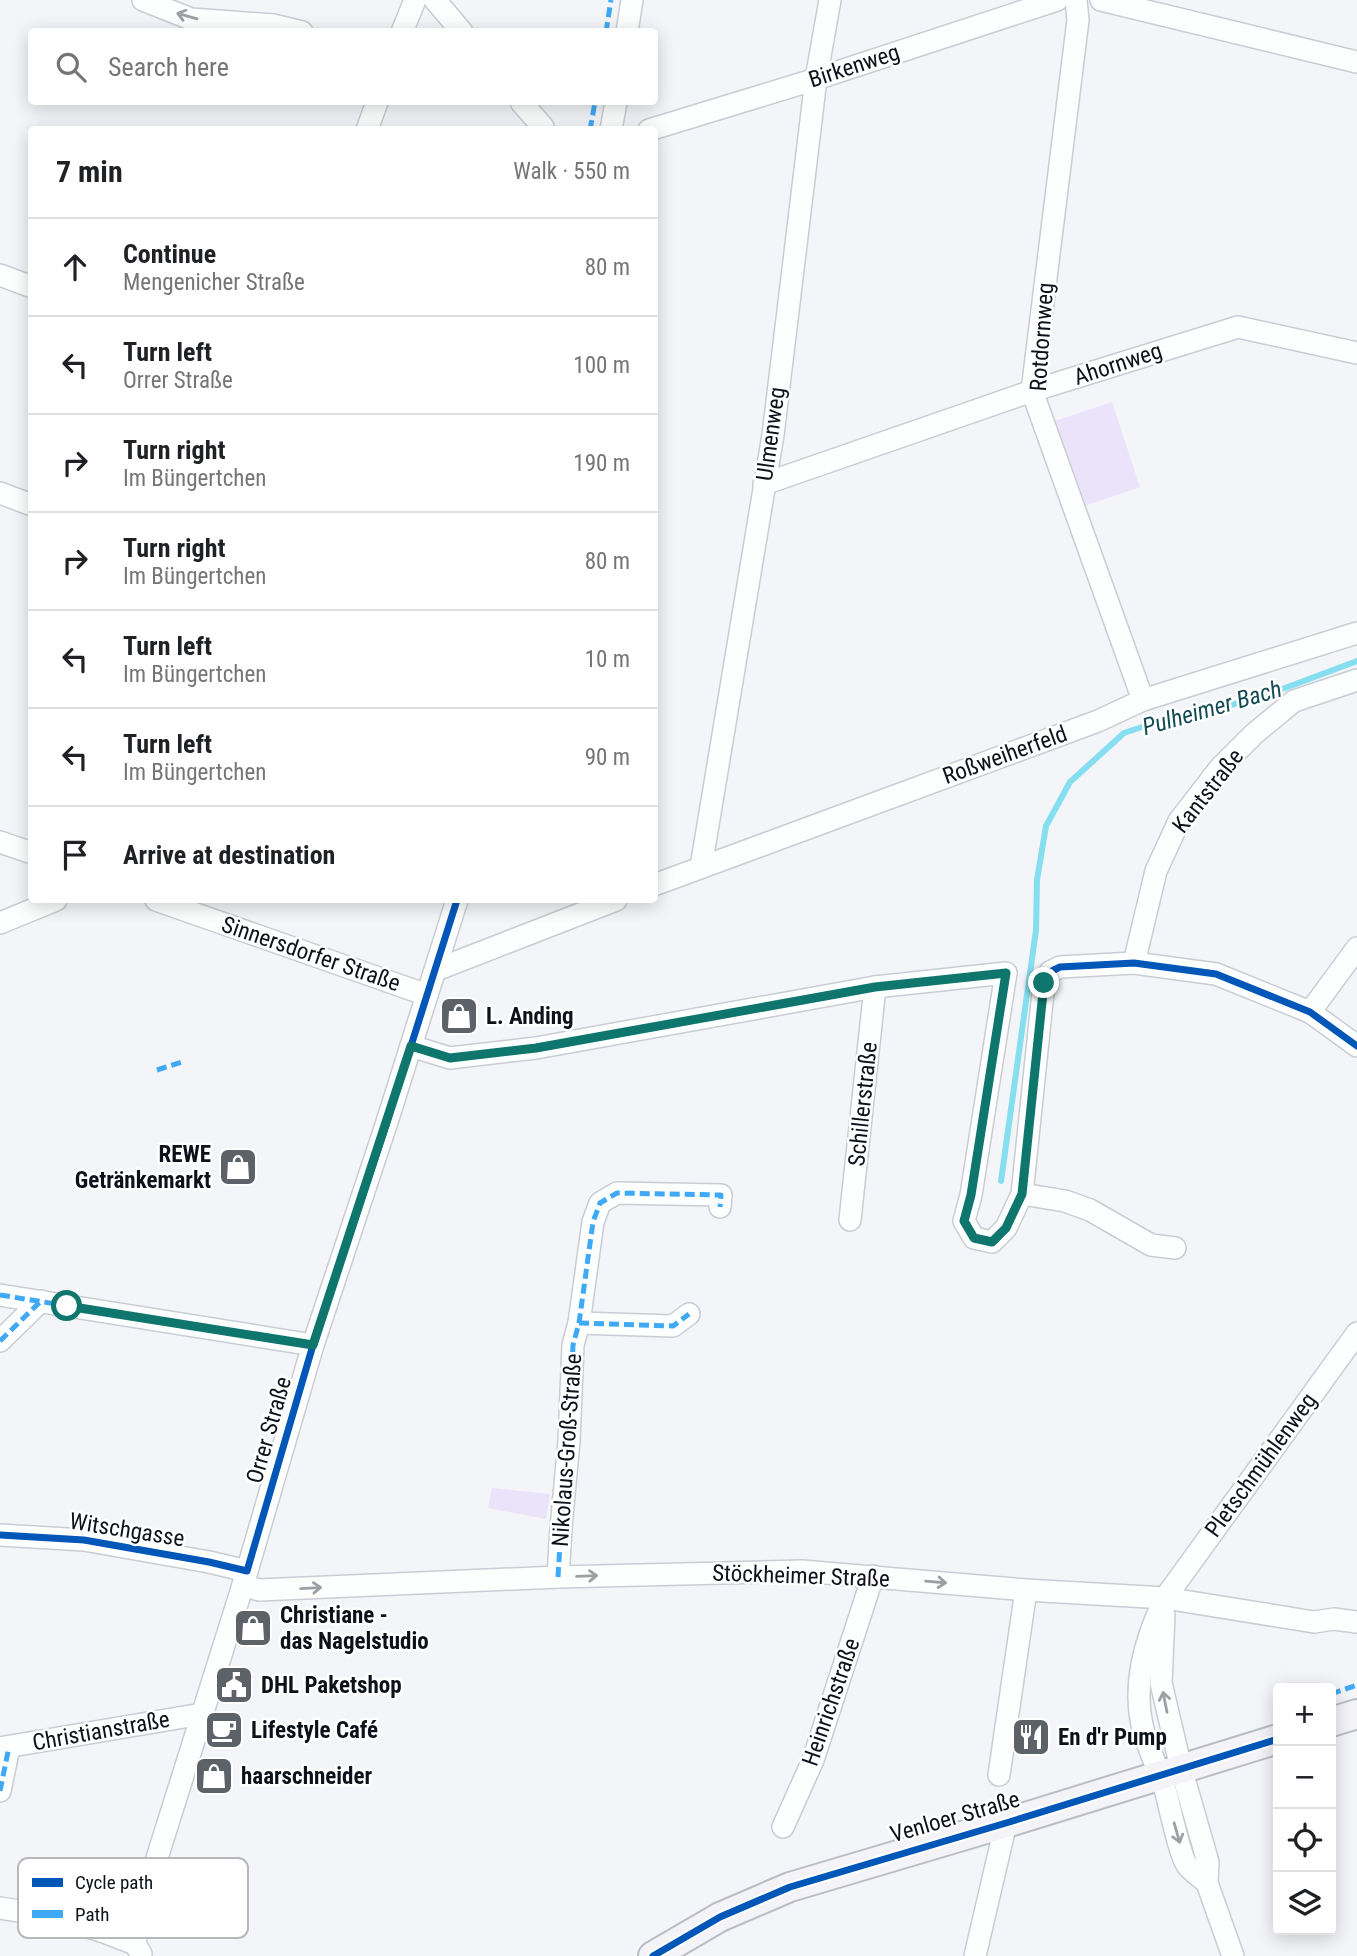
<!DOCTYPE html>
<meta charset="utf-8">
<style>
body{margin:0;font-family:"Roboto Condensed",sans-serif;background:#f6f6f6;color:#202124}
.controls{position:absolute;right:21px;bottom:21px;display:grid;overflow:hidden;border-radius:7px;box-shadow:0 4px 18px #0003}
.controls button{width:63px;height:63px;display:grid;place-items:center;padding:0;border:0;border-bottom:2px solid #e0e0e0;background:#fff;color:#202124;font:35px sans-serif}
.stop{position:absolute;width:21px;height:21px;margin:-16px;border:5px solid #0f766e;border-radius:50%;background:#fff}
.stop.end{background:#0f766e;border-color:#fff;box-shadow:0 2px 7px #0008}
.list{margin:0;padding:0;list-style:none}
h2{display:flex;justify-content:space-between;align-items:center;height:91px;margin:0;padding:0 28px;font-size:30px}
h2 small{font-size:23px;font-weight:400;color:#757577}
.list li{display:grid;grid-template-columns:46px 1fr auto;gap:21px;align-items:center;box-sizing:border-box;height:98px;padding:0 28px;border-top:2px solid #e0e0e0}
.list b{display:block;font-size:26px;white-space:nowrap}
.list p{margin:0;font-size:23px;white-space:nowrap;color:#757577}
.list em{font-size:23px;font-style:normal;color:#757577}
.icon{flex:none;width:38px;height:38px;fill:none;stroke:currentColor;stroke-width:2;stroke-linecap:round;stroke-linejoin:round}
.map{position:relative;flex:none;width:1357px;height:1956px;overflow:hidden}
.search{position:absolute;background:#fff;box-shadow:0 4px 18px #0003;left:28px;top:28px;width:630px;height:77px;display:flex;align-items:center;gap:18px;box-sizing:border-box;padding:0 24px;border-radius:7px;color:#757577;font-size:26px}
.panel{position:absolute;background:#fff;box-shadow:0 4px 18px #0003;left:28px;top:126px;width:630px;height:777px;border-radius:7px}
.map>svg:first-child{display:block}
.green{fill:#eae3f9}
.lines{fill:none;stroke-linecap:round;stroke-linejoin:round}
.stream{stroke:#86dff0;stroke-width:6}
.minor-casing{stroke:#c9cdd3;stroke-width:24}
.major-casing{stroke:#bbbdc5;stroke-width:32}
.minor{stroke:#fdfefe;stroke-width:21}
.major{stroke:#f4f4f8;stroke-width:28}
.quiet{stroke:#3fa9f5;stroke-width:5;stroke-dasharray:10 5;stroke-linecap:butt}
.cycleway-casing{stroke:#fff;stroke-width:11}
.cycleway{stroke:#0057b8;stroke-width:7}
.oneway{stroke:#9d9fa3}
.route{stroke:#0f766e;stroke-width:9}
.labels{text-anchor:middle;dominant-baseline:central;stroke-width:5;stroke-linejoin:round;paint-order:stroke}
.street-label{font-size:23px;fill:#0c111a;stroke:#fff}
.poi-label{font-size:23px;font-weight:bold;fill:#0c111a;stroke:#fff;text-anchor:start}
.water-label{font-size:24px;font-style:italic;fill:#144b55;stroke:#fff}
.key{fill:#fff;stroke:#b6b8ba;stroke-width:2}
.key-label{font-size:19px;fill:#0c111a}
</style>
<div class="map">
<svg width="1357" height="1956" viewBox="0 0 1357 1956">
<rect width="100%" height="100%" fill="#f3f5f8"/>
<!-- green -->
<g class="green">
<path d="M1112 402 1140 487 1084 506 1055 421Z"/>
<path d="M492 1488 550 1494 546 1519 488 1508Z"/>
</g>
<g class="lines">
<!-- stream -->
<path class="stream" d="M1001 1181 1036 930 1037 880 1046 826 1070 782 1124 733 1169 718 1253 700 1357 661"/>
<defs>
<g id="minor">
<path d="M143 0 191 19 273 25 302 32"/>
<path d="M435 0 462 32"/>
<path d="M1076 0 1078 20 1032 391 1143 700"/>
<path d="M1101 0 1357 62"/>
<path d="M402 32 415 0"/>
<path d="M627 32 632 0"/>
<path d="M521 102 543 127"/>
<path d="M367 130 377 102"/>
<path d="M611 130 616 102"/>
<path d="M649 130 816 79 1057 0"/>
<path d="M0 275 32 287"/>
<path d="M764 484 1032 391 1238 327 1357 353"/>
<path d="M0 493 32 505"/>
<path d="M0 842 32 853"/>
<path d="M701 867 773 435 816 79 830 0"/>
<path d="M654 885 1098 721 1143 700 1357 633"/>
<path d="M156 900 427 995"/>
<path d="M0 923 56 900"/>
<path d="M1134 963 1156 871 1179 821 1220 768 1254 734 1294 701 1357 680"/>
<path d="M436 970 616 900"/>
<path d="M1310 1012 1357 948"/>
<path d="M411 1046 450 1058 536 1048 875 987 1006 973 971 1195 964 1221 974 1238 992 1242 1006 1228 1022 1194 1044 983 1050 972 1060 967 1134 963 1216 974 1310 1012 1357 1046"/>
<path d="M1022 1194 1065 1201 1090 1210 1151 1245 1175 1248"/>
<path d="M850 1220 875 987"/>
<path d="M0 1295 313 1345"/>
<path d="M579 1323 673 1326 689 1314"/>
<path d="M0 1341 41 1301"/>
<path d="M0 1535 84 1540 209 1562 247 1571"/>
<path d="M558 1577 561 1528 569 1441 573 1345 579 1323 593 1222 600 1203 617 1193 721 1195 720 1207"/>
<path d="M243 1585 259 1590 558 1577 802 1571 1026 1590 1165 1598 1314 1622 1334 1619 1357 1622"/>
<path d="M1164 1615 1161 1683 1181 1768 1208 1862 1207 1883 1233 1956"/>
<path d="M0 1748 202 1714"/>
<path d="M999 1775 1026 1590"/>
<path d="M0 1791 9 1747"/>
<path d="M783 1827 813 1760 873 1576"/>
<path d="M1207 1883C1201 1877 1192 1872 1187 1865 1180 1856 1170 1808 1166 1793 1160 1773 1150 1753 1144 1733 1131 1686 1145 1640 1165 1598L1357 1333"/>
<path d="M0 1908 58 1917 104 1932 135 1944 141 1954"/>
<path d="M135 1944 140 1912 243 1585 313 1345 386 1125 457 900"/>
<path d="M975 1956 1006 1823"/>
</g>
<g id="major">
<path d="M1331 1722 1357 1714"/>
<path d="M653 1956 720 1917 790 1887 1006 1823 1278 1739"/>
</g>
</defs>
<!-- minor casing -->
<use href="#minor" class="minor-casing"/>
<!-- major casing -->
<use href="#major" class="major-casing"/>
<!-- minor -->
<use href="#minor" class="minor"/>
<!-- major -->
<use href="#major" class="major"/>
<!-- quiet -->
<g class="quiet">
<path d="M606 32 611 0"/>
<path d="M590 130 595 102"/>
<path d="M157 1070 182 1062"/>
<path d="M0 1295 313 1345"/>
<path d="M579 1323 673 1326 689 1314"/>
<path d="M0 1341 41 1301"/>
<path d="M558 1577 561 1528 569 1441 573 1345 579 1323 593 1222 600 1203 617 1193 721 1195 720 1207"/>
<path d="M1331 1694 1357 1685"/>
<path d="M0 1791 9 1747"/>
</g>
<defs>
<g id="cycleway">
<path d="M411 1046 450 1058 536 1048 875 987 1006 973 971 1195 964 1221 974 1238 992 1242 1006 1228 1022 1194 1044 983 1050 972 1060 967 1134 963 1216 974 1310 1012 1357 1046"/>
<path d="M0 1535 84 1540 209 1562 247 1571 313 1345 386 1125 457 900"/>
<path d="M653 1956 720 1917 790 1887 1006 1823 1278 1739"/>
</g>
</defs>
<!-- cycleway casing -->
<use href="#cycleway" class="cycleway-casing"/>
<!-- cycleway -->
<use href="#cycleway" class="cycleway"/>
</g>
<!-- one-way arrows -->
<defs><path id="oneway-shaft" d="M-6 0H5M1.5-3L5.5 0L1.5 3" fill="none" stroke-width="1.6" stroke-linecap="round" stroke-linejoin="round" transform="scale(1.75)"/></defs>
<g class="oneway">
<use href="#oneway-shaft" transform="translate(187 16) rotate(-164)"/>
<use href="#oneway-shaft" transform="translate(587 1576) rotate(-2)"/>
<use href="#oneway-shaft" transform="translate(936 1582) rotate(5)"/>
<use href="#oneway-shaft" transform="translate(311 1588) rotate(-3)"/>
<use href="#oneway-shaft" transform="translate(1165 1702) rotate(-101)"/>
<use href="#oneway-shaft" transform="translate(1177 1833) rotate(74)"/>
</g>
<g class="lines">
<!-- route -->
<path class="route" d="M67 1306 313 1345 411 1046 450 1058 536 1048 875 987 1006 973 971 1195 964 1221 974 1238 992 1242 1006 1228 1022 1194 1044 983"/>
</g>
<!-- icons -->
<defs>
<symbol id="shop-square" viewBox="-11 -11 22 22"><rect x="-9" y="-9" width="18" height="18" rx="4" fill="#5d6168" stroke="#fff"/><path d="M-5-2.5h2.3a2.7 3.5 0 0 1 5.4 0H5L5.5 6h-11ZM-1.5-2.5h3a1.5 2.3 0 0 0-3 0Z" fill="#fff"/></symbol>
<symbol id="civic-square" viewBox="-11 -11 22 22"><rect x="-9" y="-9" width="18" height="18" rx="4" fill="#5d6168" stroke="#fff"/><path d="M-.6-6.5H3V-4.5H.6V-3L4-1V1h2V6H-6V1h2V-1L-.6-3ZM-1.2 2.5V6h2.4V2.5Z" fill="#fff"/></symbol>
<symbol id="cafe-square" viewBox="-11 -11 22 22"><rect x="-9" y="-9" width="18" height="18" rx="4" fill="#5d6168" stroke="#fff"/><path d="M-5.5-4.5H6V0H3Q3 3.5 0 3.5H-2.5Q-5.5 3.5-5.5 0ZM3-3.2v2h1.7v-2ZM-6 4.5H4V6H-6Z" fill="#fff"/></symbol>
<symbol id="restaurant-square" viewBox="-11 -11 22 22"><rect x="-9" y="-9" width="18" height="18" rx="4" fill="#5d6168" stroke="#fff"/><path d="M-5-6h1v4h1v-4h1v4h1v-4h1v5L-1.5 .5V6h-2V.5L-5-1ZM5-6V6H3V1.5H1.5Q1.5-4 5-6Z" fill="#fff"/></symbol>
</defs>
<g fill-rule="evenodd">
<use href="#shop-square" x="437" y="994" width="44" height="44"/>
<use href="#shop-square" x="216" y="1145" width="44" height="44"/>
<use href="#shop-square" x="231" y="1606" width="44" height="44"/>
<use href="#civic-square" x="212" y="1663" width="44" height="44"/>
<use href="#cafe-square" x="202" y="1708" width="44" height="44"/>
<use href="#restaurant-square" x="1009" y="1715" width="44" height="44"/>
<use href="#shop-square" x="192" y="1754" width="44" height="44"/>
</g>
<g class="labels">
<!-- street labels -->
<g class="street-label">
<text transform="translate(854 66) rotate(-18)">Birkenweg</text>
<text transform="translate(1042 337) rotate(-86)">Rotdornweg</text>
<text transform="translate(1118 364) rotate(-18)">Ahornweg</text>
<text transform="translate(771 434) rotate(-82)">Ulmenweg</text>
<text transform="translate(1005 755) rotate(-20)">Roßweiherfeld</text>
<text transform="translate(1208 791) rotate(-52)">Kantstraße</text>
<text transform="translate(311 954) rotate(19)">Sinnersdorfer Straße</text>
<text transform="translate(863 1104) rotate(-84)">Schillerstraße</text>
<text transform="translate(269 1430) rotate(-74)">Orrer Straße</text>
<text transform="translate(567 1450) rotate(-86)">Nikolaus-Groß-Straße</text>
<text transform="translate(1261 1465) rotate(-54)">Pletschmühlenweg</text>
<text transform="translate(127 1530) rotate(9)">Witschgasse</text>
<text transform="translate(801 1576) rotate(2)">Stöckheimer Straße</text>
<text transform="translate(831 1702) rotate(-71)">Heinrichstraße</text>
<text transform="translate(101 1731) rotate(-10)">Christianstraße</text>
<text transform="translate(955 1817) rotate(-16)">Venloer Straße</text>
</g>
<!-- poi labels -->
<g class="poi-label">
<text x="486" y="1016">L. Anding</text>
<text x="211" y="1154" text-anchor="end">REWE<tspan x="211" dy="26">Getränkemarkt</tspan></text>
<text x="280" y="1615">Christiane -<tspan x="280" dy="26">das Nagelstudio</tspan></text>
<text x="261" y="1685">DHL Paketshop</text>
<text x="251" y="1730">Lifestyle Café</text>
<text x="1058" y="1737">En d'r Pump</text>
<text x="241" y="1776">haarschneider</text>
</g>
<!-- water labels -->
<g class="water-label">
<text transform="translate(1212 708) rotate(-16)">Pulheimer Bach</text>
</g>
</g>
<!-- legend -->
<rect x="18" y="1858" width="230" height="80" rx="10" class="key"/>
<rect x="32" y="1878" width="31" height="9" fill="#0057b8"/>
<rect x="32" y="1910" width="31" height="8" fill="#3fa9f5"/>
<g class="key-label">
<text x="75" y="1889">Cycle path</text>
<text x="75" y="1921">Path</text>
</g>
</svg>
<div class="controls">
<button>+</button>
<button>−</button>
<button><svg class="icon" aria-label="locate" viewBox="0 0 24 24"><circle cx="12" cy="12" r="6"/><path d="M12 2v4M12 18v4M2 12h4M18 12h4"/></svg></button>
<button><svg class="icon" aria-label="layers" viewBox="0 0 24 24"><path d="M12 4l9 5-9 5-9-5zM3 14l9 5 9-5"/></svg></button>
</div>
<div class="stop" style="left:67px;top:1306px"></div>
<div class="stop end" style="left:1044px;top:983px"></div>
<div class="search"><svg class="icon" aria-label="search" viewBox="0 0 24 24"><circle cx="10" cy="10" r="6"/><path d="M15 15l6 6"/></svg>Search here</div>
<section class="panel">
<h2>7 min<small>Walk · 550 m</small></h2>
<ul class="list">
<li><svg class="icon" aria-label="ahead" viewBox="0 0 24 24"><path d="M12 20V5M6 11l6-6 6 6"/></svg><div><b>Continue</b><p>Mengenicher Straße</p></div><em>80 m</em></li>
<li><svg class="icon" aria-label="left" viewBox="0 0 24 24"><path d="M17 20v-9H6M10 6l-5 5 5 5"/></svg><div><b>Turn left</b><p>Orrer Straße</p></div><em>100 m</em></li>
<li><svg class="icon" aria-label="right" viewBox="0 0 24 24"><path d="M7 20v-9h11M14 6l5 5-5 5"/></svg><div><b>Turn right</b><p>Im Büngertchen</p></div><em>190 m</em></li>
<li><svg class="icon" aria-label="right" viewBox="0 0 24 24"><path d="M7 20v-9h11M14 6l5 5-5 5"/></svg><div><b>Turn right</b><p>Im Büngertchen</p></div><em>80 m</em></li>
<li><svg class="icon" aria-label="left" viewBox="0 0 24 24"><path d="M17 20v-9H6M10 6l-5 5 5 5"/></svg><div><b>Turn left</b><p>Im Büngertchen</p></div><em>10 m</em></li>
<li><svg class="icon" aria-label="left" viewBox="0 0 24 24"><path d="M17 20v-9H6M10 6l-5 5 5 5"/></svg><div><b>Turn left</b><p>Im Büngertchen</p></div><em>90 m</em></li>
<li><svg class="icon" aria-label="arrive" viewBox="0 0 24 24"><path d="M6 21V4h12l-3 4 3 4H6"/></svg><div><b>Arrive at destination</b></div></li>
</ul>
</section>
</div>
